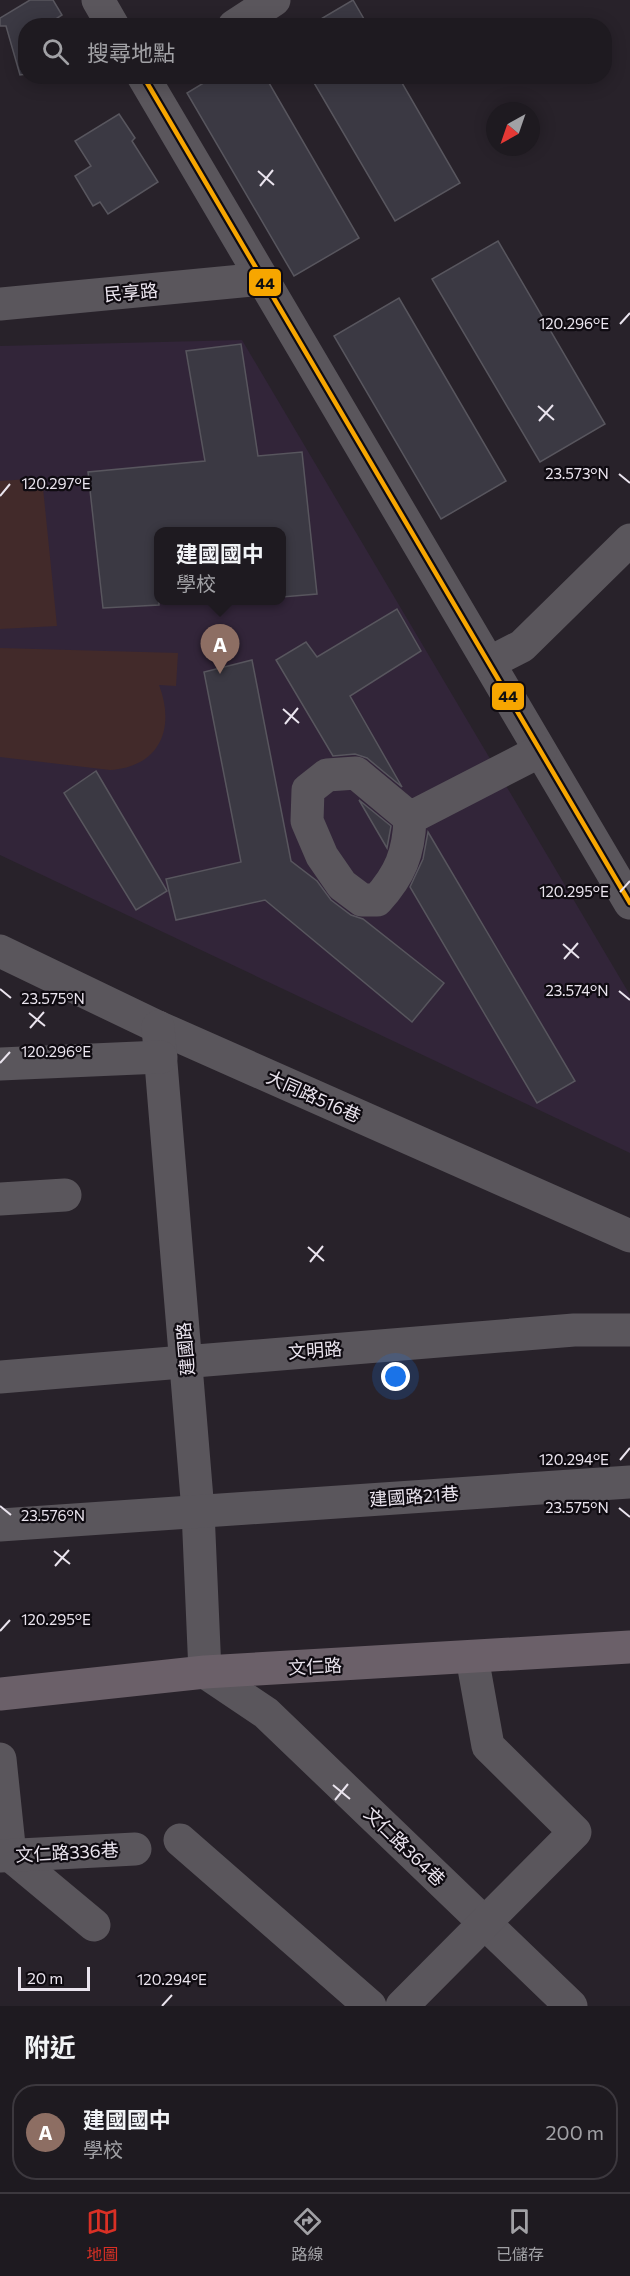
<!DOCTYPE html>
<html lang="zh-TW">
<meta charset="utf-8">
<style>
body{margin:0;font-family:Commissioner,"Noto Sans TC",sans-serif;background:#2b272d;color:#f1f3f6}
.compass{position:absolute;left:486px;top:102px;width:54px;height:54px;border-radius:50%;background:#1e1a20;box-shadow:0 3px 15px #0003;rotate:220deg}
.scale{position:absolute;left:18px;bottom:15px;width:72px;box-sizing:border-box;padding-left:6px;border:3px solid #eae4ee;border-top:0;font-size:16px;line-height:21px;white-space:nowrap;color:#eae4ee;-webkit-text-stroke:4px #0f0b11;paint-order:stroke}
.you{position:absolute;left:396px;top:1377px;width:21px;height:21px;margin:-15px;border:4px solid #fff;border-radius:50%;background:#1a73e8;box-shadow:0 0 0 9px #1a73e833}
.badge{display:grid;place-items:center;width:39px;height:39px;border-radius:50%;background:#d93025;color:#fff;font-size:20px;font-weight:700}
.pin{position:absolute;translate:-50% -50px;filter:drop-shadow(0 2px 3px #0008)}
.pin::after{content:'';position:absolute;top:32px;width:21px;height:18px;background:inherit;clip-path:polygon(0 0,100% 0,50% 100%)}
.popup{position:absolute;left:154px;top:527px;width:132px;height:78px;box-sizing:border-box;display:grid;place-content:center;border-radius:12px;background:#1e1a20;filter:drop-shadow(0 2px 4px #0005);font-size:20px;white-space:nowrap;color:#a1a1a5}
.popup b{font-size:22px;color:#f1f3f6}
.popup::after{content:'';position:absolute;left:50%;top:100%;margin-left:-12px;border:12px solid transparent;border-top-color:#1e1a20}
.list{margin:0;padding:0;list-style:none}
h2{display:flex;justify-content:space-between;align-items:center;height:78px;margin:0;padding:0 24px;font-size:26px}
h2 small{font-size:20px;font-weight:400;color:#a1a1a5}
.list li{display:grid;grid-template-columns:39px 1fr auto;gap:18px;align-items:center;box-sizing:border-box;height:96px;margin:0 12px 12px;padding:0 12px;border:2px solid #3c383e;border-radius:24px}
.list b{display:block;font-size:22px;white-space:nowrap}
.list p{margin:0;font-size:20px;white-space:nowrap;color:#a1a1a5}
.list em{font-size:20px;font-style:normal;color:#a1a1a5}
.icon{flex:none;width:33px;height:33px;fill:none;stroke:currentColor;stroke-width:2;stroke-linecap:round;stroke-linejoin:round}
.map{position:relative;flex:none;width:630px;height:2006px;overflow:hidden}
.search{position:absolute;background:#1e1a20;box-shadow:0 3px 15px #0003;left:18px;right:18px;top:18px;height:66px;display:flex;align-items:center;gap:15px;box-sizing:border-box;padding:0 21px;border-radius:24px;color:#a1a1a5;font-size:22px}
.sheet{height:186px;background:#1e1a20}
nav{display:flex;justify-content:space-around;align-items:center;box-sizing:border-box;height:84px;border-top:2px solid #3c383e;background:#1e1a20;font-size:16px;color:#a1a1a5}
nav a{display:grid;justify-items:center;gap:3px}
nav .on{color:#d93025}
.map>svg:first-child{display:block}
.built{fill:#322539;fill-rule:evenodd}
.green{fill:#422a2a}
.building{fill:#3b3943;stroke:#58565e;stroke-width:1.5}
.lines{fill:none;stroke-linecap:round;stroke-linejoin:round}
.minor{stroke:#5a565c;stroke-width:33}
.major{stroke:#6b6069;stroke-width:33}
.bus-1-casing{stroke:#0f0b11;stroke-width:9}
.bus-1{stroke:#f7a600;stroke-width:4.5}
.ticks{fill:none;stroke:#eae4ee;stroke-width:2}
.labels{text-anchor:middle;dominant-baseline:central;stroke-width:4.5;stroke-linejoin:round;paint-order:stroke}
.street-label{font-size:18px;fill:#eae4ee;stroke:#0f0b11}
.ticks-label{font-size:15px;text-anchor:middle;fill:#eae4ee;stroke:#0f0b11;stroke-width:4.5;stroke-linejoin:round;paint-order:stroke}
.line-badge{stroke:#0f0b11;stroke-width:2}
.pale-badge-label{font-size:16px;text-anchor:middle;font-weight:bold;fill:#111}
</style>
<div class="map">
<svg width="630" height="2006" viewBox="0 0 630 2006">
<rect width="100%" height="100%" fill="#28222a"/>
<!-- built -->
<path class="built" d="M242 340 630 995V1153L0 855V346ZM158 532H282V600H158Z"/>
<!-- green -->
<g class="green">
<path d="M42 478 57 626 0 629V481Z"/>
<path d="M0 648 178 653 176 686 159 685C176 729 159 767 110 770L0 757Z"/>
</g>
<!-- building -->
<g class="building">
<path d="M30 0H53L62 15 45 26H26V74L20 75 6 26H0V18Z"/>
<path d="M353 0 368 26H309Z"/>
<path d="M215 76H265L359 238 294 276 187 93Z"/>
<path d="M310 76H398L460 183 395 221Z"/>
<path d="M119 114 135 138 132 141 158 182 108 214 100 202 93 206 75 176 91 166 75 141Z"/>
<path d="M498 241 605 424 540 462 432 279Z"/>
<path d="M399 298 506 481 441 519 334 336Z"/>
<path d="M241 344 258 456 302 452 317 594 282 597V531H159V605L103 608 88 472 205 461 186 351Z"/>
<path d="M397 609 421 651 350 696 402 787 367 758 355 754 333 756 276 660 306 642 317 657Z"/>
<path d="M252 660 291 861 317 881 331 900 351 915 363 919 444 983 412 1022 265 900 176 920 166 879 241 862 204 672Z"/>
<path d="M96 771 167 891 136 910 64 793Z"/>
<path d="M359 800 391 826 387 848Z"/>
<path d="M428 832 575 1081 537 1103 410 887 423 859Z"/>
</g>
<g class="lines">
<!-- minor -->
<g class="minor">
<path d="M98 0 113 26"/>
<path d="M234 26 274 0"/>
<path d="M143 76 630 903"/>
<path d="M0 304 263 279"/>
<path d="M489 663 522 646 630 540"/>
<path d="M410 818C409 853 400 875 377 900H362L342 885 322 856 307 821 308 790 327 775 356 773 410 818 540 751"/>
<path d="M0 951 158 1027 630 1236"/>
<path d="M158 1027 198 1511 205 1672 266 1713 571 2006"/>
<path d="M0 1064 161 1057"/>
<path d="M0 1199 65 1195"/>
<path d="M0 1377 574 1330H630"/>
<path d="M0 1525 630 1482"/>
<path d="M0 1759 10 1855 94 1925"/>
<path d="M180 1840 370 2006"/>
<path d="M0 1856 135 1849"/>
<path d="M402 2006 575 1832 488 1746 472 1657"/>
</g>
<!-- major -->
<path class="major" d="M0 1694 205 1672 630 1647"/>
<defs>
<path id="bus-1" d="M143 76 630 903"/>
</defs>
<!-- bus-1 casing -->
<use href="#bus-1" class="bus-1-casing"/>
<!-- bus-1 -->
<use href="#bus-1" class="bus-1"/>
</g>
<!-- ticks -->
<path class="ticks" d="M258 171 274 185M260 186 273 170M620 324 630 313M538 406 554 420M539 421 553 405M619 474 630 483M0 496 10 484M283 709 299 723M285 724 298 708M620 892 630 881M563 944 579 958M564 959 578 943M0 989 11 998M619 991 630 1000M29 1013 45 1026M30 1028 44 1012M0 1063 10 1052M308 1247 324 1261M310 1262 323 1246M620 1460 630 1448M0 1506 11 1515M619 1508 630 1517M54 1551 70 1564M55 1566 69 1550M0 1631 10 1620M333 1785 350 1799M335 1800 348 1784M162 2006 172 1995"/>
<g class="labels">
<!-- street labels -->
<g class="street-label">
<text transform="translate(131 292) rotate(-5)">民享路</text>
<text transform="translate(314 1096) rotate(24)">大同路516巷</text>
<text transform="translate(185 1349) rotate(-95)">建國路</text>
<text transform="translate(315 1350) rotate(-4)">文明路</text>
<text transform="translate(414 1496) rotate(-4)">建國路21巷</text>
<text transform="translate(315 1666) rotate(-3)">文仁路</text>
<text transform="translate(405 1846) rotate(44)">文仁路364巷</text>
<text transform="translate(67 1852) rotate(-3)">文仁路336巷</text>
</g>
</g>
<g class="ticks-label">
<text x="574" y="329">120.296°E</text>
<text x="577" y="479">23.573°N</text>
<text x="56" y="489">120.297°E</text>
<text x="574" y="897">120.295°E</text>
<text x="577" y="996">23.574°N</text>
<text x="53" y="1004">23.575°N</text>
<text x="56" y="1057">120.296°E</text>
<text x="574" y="1465">120.294°E</text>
<text x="577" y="1513">23.575°N</text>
<text x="53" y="1521">23.576°N</text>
<text x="56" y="1625">120.295°E</text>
<text x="172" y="1985">120.294°E</text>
</g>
<g class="line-badge">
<rect x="248" y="268" width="34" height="29" rx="6" fill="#f7a600"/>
<rect x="491" y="682" width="34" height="29" rx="6" fill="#f7a600"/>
</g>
<g class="pale-badge-label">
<text x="265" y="289">44</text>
<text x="508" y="702">44</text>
</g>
</svg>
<svg class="compass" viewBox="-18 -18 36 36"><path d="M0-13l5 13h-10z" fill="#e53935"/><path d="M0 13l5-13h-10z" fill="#a1a1a5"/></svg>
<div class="scale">20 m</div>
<div class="you"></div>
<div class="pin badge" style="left:220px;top:674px;background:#8d6e63">A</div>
<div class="popup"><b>建國國中</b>學校</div>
<div class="search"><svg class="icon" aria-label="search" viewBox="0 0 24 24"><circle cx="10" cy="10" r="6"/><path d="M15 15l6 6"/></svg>搜尋地點</div>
</div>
<section class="sheet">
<h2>附近<small></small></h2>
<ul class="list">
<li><span class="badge" style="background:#8d6e63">A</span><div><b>建國國中</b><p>學校</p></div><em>200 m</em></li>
</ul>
</section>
<nav>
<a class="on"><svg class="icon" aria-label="map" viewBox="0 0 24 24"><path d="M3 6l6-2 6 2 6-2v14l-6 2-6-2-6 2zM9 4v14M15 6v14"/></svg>地圖</a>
<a><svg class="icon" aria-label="directions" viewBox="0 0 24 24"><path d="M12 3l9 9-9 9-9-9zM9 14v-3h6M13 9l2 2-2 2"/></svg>路線</a>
<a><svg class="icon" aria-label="saved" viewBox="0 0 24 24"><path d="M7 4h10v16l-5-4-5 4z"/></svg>已儲存</a>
</nav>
